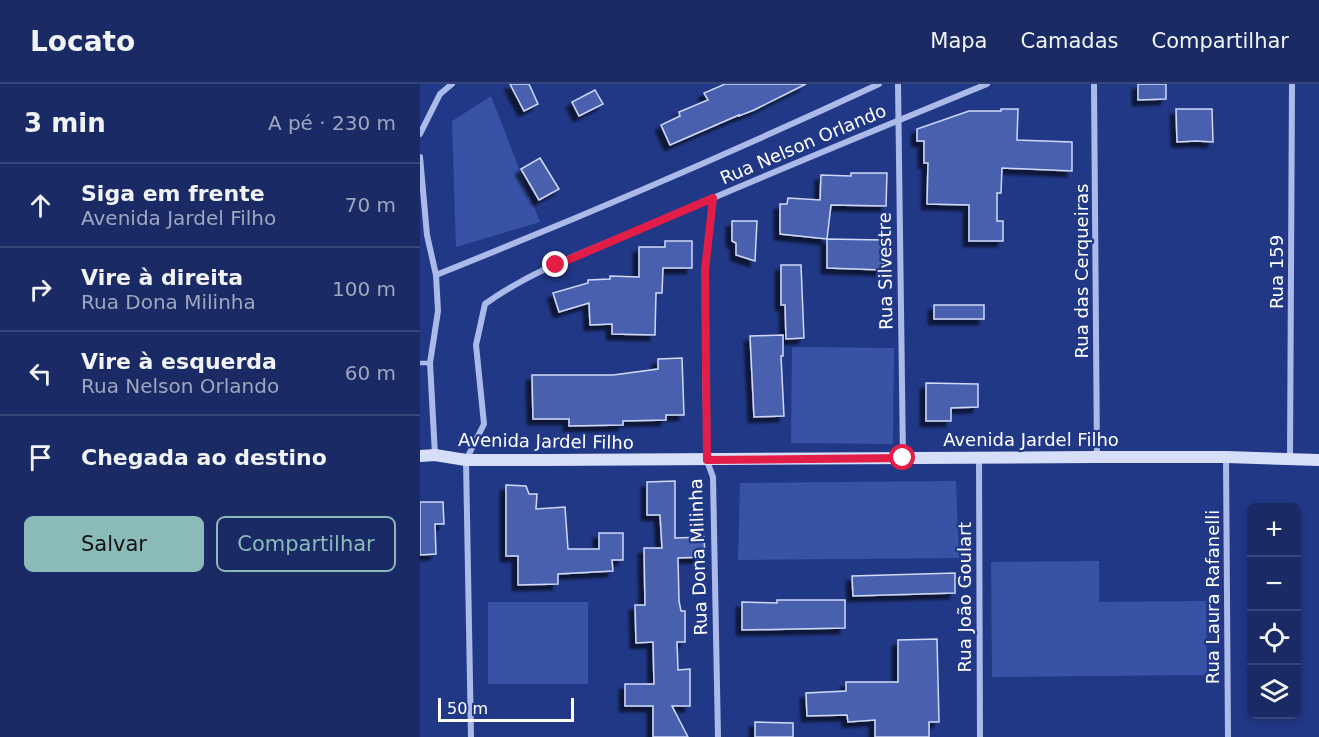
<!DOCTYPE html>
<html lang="pt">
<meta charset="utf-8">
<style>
body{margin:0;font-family:"DejaVu Sans",sans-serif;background:#26366e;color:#f1f3f6}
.controls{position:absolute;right:18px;bottom:18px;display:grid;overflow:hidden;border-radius:9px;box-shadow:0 3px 9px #0003}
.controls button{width:54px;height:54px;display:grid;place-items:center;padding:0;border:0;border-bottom:2px solid #374679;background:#192a65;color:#f1f3f6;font:30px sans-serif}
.scale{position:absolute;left:18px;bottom:15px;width:136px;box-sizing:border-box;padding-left:6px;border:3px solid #fff;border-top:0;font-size:16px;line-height:21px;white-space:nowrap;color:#fff;-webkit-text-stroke:4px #213887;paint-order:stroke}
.stop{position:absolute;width:18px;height:18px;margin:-14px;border:4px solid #e11d48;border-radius:50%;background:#fff}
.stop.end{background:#e11d48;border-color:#fff;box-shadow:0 2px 6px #0008}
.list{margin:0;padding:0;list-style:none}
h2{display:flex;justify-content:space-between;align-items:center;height:78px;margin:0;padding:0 24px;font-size:26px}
h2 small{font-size:20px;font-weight:400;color:#9fa7bf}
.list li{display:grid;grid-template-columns:39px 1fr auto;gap:18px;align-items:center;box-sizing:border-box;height:84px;padding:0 24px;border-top:2px solid #374679}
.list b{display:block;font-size:22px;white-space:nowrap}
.list p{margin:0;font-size:20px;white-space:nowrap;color:#9fa7bf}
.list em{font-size:20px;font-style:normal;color:#9fa7bf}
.actions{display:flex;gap:12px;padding:18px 24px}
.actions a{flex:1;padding:14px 0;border:2px solid #8bbbb9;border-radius:9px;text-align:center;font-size:21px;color:#8bbbb9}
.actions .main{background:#8bbbb9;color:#111}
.icon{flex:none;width:33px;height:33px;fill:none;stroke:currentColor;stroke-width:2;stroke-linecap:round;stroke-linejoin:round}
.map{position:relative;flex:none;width:899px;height:653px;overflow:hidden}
header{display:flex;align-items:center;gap:36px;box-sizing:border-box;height:84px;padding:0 30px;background:#192a65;border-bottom:2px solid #374679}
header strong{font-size:28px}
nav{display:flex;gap:33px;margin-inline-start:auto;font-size:21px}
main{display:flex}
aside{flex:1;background:#192a65}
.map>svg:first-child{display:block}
.green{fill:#3852a6}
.building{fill:#4a61af;stroke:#d0d9f7;stroke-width:1.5;filter:url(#shadow)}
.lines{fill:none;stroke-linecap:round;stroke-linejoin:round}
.service{stroke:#acbaea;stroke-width:4.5}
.minor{stroke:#acbaea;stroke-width:6}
.secondary{stroke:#d7def8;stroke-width:12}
.route{stroke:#e11d48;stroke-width:8}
.labels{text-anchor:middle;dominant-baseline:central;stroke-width:4.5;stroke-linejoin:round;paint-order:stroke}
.street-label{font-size:18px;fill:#fff;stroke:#213887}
</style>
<header>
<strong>Locato</strong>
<nav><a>Mapa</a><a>Camadas</a><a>Compartilhar</a></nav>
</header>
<main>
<aside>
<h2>3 min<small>A pé · 230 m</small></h2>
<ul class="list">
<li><svg class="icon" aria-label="ahead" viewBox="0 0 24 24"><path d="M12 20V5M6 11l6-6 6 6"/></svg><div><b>Siga em frente</b><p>Avenida Jardel Filho</p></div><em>70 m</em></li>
<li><svg class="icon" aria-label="right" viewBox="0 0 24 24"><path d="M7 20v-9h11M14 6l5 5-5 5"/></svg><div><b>Vire à direita</b><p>Rua Dona Milinha</p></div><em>100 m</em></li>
<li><svg class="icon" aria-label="left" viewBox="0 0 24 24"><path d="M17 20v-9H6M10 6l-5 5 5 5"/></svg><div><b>Vire à esquerda</b><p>Rua Nelson Orlando</p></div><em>60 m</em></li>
<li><svg class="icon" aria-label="arrive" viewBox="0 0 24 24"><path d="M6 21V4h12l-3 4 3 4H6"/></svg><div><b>Chegada ao destino</b></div></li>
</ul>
<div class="actions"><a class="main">Salvar</a><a>Compartilhar</a></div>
</aside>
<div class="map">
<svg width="899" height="653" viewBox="0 0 899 653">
<defs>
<filter id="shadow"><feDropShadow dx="-5.5" dy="5.5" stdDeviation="1.5" flood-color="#0009"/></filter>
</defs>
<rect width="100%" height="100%" fill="#213887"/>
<!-- green -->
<g class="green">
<path d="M71 12 120 138 36 163 32 37Z"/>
<path d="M372 263 474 264 473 360 371 359Z"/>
<path d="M536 397 539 474 318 476 320 399Z"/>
<path d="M679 477V518L786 517 787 591 572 593 571 478Z"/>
<rect x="68" y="518" width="100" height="82"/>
</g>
<!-- building -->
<g class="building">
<path d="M90 0H109L118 20 104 27Z"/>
<path d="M305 0H386L334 26 319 32V31L250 61 241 41 260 32 259 28 288 16 284 9Z"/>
<path d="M718 0H746V15L718 16Z"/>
<path d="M175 6 183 20 159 32 152 18Z"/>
<path d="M581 25H598L597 56 652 58V87L582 84 581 109H577V137H583V157H549V121L507 120 508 79H504V57H497V45L549 27H581Z"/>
<path d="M756 25H792L793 58 776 57 757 58Z"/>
<path d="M120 74 139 105 119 116 101 85Z"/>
<path d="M431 89H467L466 122 411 121 407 155 360 150V120H367L368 114 400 116 401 91 431 92Z"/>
<path d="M312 137H337L335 177 316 171V159L312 157Z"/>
<path d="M407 155 464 156 463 186 407 184Z"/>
<path d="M245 157H272V184H243L242 209H236L235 251 192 250V240L170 241 169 219 139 228 133 209 168 199V196L190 195V192L219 193V163H245Z"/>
<path d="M361 181H381L384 254 366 255 365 221H361Z"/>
<rect x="514" y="221" width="50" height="14"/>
<path d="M363 251V272H361L364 332 334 333 330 252Z"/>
<path d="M262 274 264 331H246V336L203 337V341L149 342V335H113L112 291H193L238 285V275Z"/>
<path d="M506 299 558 300V323L531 324V337H506Z"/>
<path d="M255 397V454L284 453 285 473 258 474 259 517 261 527H265V558H257L258 586 270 585V622H252L268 653H233V622H205V600H234L233 558 216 559 215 521H225L224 464H242L240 431H227V398Z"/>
<path d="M86 401 106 402 109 410H117L116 425 145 423 148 465H179V449H203V476H192L193 487 138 490V500L98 501V472H86Z"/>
<path d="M0 418H23L24 440H15L16 470 0 471Z"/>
<path d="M535 489V509L433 512 432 492Z"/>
<path d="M357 516H425V544L322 546V518L357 519Z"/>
<path d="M517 555 519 638H509V653H455V636L428 638 427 631 387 632 386 609 426 607V598H478V556Z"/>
<path d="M335 638 373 639V653H335Z"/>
</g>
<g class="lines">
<!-- service -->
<path class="service" d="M0 279H10"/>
<!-- minor -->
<g class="minor">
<path d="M478 0 483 374"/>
<path d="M674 0 677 373"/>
<path d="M0 50 20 10 32 0"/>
<path d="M0 73 7 151 16 191 18 227 10 279 15 371"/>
<path d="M293 114 285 186V286L287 377 293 393 298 653"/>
<path d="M16 191C166 131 313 68 459 0"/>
<path d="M806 373 808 653"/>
<path d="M559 374 560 653"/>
<path d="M870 375 872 0"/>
<path d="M51 653 46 376 64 340 56 261 65 220C115 184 176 164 232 140 343 92 455 46 567 0"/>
</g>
<!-- secondary -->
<path class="secondary" d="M0 372 15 371 46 376H126L677 373H806L899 376"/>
</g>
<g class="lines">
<!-- route -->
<path class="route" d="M136 181 293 114 285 186 287 376 483 374"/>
</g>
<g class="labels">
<!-- street labels -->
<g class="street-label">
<text transform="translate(383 60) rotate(-23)">Rua Nelson Orlando</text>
<text transform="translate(465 187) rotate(-91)">Rua Silvestre</text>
<text transform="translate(661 187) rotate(-90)">Rua das Cerqueiras</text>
<text transform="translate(856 188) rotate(-90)">Rua 159</text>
<text x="611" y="355">Avenida Jardel Filho</text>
<text transform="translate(126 357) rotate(1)">Avenida Jardel Filho</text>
<text transform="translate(278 473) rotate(-92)">Rua Dona Milinha</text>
<text transform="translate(544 513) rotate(-90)">Rua João Goulart</text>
<text transform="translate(792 513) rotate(-90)">Rua Laura Rafanelli</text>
</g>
</g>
</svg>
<div class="controls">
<button>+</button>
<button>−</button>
<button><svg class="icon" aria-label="locate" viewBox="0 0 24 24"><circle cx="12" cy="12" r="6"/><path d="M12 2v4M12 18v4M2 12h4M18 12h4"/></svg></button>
<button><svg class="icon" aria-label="layers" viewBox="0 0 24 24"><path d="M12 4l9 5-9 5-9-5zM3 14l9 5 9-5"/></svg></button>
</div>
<div class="scale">50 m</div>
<div class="stop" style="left:483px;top:374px"></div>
<div class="stop end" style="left:136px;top:181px"></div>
</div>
</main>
